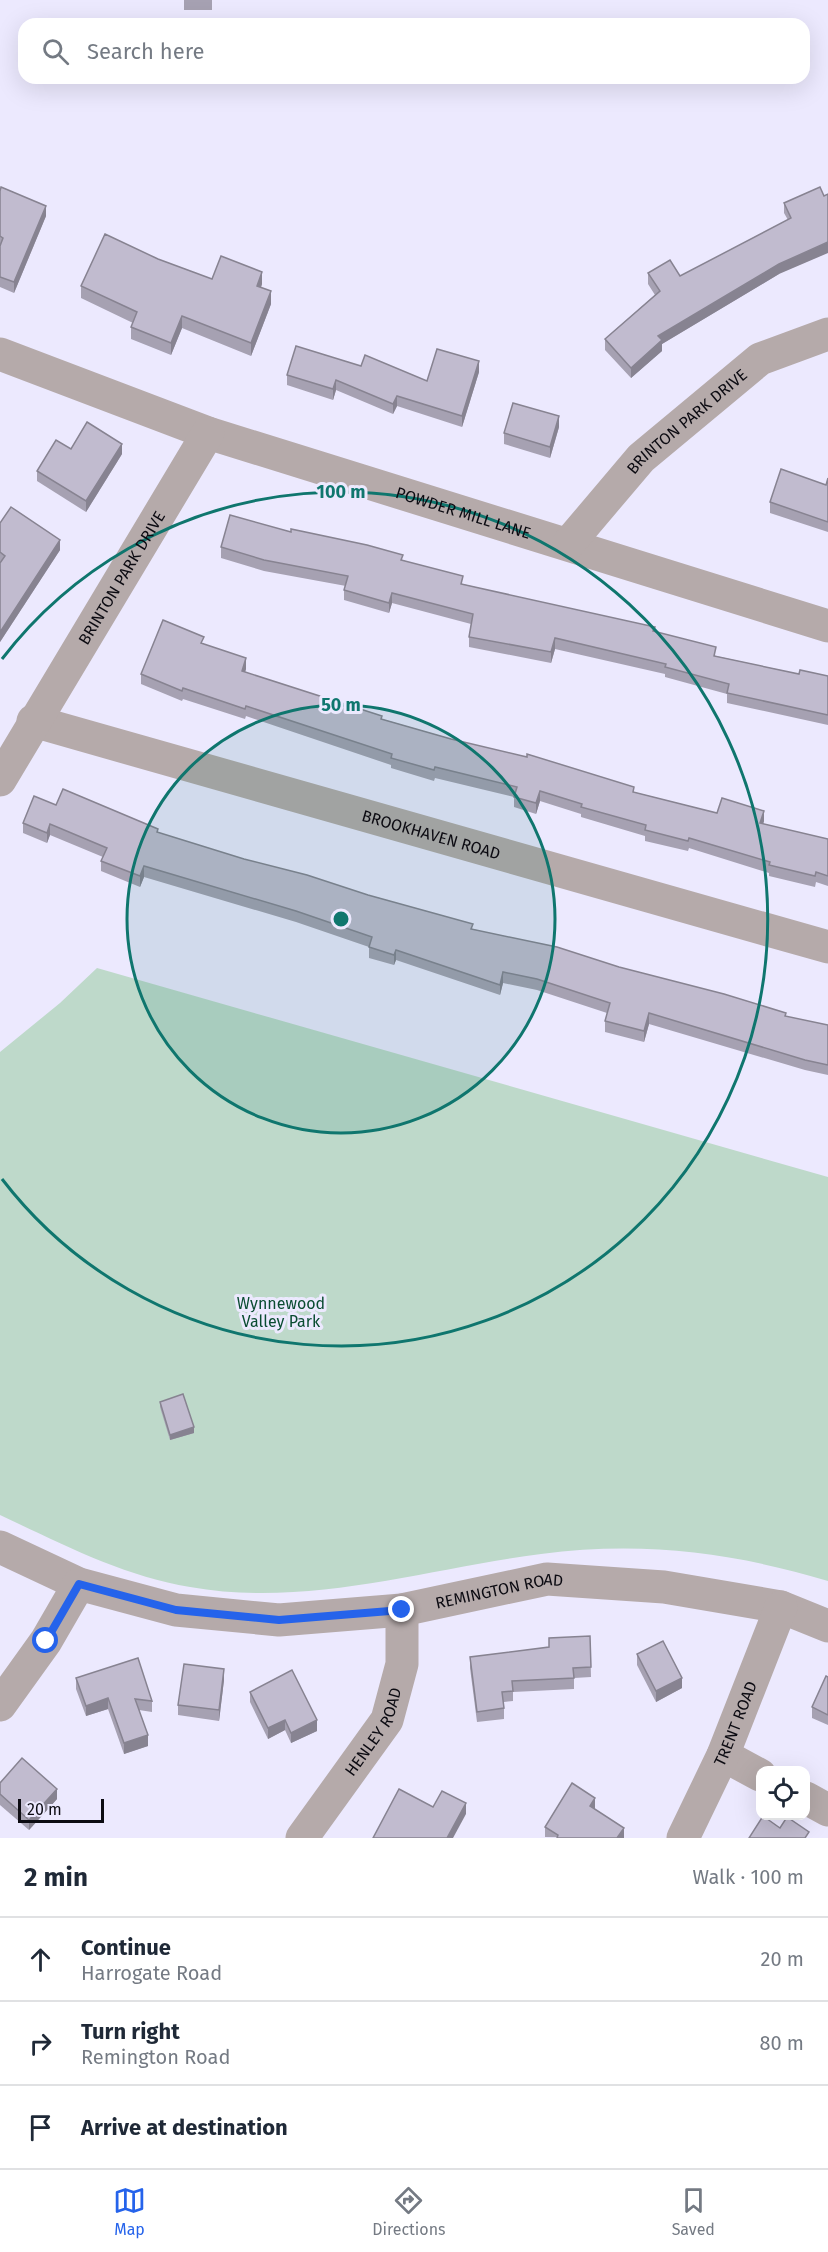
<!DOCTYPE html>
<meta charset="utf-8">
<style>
body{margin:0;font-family:"Fira Sans",sans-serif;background:#f6f6f7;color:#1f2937}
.controls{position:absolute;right:18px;bottom:18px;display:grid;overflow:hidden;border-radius:12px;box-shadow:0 6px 24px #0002}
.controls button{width:54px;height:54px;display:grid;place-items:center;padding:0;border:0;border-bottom:2px solid #e0e1e3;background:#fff;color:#1f2937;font:30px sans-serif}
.scale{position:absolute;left:18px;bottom:15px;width:86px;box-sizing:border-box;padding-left:6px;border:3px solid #0c0b12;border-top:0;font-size:16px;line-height:21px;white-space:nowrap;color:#0c0b12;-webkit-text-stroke:4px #ece9fe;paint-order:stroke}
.stop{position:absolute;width:18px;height:18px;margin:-14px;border:4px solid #2563eb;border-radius:50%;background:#fff}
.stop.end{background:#2563eb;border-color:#fff;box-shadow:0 2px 6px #0008}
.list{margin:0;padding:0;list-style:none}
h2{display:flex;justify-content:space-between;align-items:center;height:78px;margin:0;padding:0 24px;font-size:26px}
h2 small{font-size:20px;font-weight:400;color:#747a83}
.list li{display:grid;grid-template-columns:39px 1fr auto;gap:18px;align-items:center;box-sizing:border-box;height:84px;padding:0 24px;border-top:2px solid #e0e1e3}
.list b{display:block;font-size:22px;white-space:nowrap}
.list p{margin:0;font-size:20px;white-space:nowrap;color:#747a83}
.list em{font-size:20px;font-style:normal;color:#747a83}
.icon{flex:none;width:33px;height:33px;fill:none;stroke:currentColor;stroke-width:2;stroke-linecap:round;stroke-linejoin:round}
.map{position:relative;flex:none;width:828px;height:1838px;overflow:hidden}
.search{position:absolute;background:#fff;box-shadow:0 6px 24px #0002;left:18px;right:18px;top:18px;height:66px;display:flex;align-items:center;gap:15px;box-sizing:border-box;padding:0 21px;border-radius:18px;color:#747a83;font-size:22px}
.sheet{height:330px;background:#fff}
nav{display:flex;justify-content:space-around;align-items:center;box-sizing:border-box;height:84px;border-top:2px solid #e0e1e3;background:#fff;font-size:16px;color:#747a83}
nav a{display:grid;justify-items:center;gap:3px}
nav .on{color:#2563eb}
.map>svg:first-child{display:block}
.green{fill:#bed9ca}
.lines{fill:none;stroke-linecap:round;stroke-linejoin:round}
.minor{stroke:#b5aaaa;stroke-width:33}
.wall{fill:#a6a1b2}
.shaded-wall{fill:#878391}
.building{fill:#c1bbcf;stroke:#878391;stroke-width:1.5}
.route{stroke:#2563eb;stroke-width:8}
.ring{fill:none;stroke:#0f766e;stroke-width:3}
.labels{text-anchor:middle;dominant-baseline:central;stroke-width:6;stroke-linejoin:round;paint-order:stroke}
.street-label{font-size:16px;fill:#0c0b12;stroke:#ece9fe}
.park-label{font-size:16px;fill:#0a4c31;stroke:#ece9fe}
.centre{fill:#0f766e;stroke:#ece9fe;stroke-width:3}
.ring-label{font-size:18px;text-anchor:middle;font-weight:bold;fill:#0f766e;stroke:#ece9fe;stroke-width:6;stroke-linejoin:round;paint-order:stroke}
</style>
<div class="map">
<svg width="828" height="1838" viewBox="0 0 828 1838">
<rect width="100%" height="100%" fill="#ece9fe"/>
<!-- green -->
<path class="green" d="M97 968 828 1177V1581C731 1552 642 1541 541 1554 425 1569 308 1608 190 1587 123 1576 62 1544 0 1515V1052L60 1003Z"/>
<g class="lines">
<!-- minor -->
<g class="minor">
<path id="s1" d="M0 354 208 433 828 626"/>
<path id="s2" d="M569 543 641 458 760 359 828 334"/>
<path id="s3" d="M33 721 828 947"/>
<path id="s4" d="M0 780 208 433"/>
<path id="s5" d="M0 1547 79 1584 176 1610 279 1620 402 1610 547 1579 664 1587 781 1607 828 1626"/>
<path d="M0 1705 46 1641 79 1584"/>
<path d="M723 1755 760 1775"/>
<path d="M806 1798 828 1810"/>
<path id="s6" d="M302 1838 387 1720 402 1664V1610"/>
<path id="s7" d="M683 1838 723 1755 781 1607"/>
</g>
</g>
<!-- wall -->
<g class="wall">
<rect x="184" y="0" width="28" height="10"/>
<path d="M820 187 779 274 662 344V351L631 378 605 350V339L655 295 648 284V273L680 276 788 220 784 213V203Z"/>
<path d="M0 191 46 216 14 293 0 287Z"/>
<path d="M158 259 212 279 262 284 261 287 271 304 251 356 182 328 171 355 131 339V327L133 323 81 298V286Z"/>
<path d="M361 366 427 381 479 372 462 427 397 406 393 414 336 390 333 400 287 385V375Z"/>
<path d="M559 427 550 458 504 444V433Z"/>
<path d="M122 454 86 512 37 481V471Z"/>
<path d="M828 478V532L770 513V502L826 485Z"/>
<path d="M0 523 60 550 0 642Z"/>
<path d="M291 532 403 560 463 584 655 632 716 656 799 674 828 676V725L727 703V694L665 677V674L555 649 551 663 469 647V637L471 624 392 603 389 613 344 600V590L346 586 264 571 221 558V547Z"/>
<path d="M204 644 246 669 245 672 382 719 634 792 717 813 764 821 763 824 828 839V886L816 882 815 887 769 876V873L689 848 688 851 645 841V836L581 817V814L540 801 536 814 514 807V797L435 778 434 781 391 768V765L246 716 245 719 183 699 182 701 141 684V674Z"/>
<path d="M56 805 158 833 244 859 368 895 473 929 619 967 786 1017 828 1025V1075L805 1070 649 1024 644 1042 605 1032V1021L607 1013 537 990 503 983 500 995 396 960 394 965 369 958V947L296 922 144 877 140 887 101 871V861L103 857 50 835 47 843 23 833V823Z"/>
<path d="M160 1402 194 1433 170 1440 160 1407Z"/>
<path d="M590 1636 591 1677 574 1678V1689L513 1692V1701L504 1702V1719L477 1722 470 1668V1657L549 1647Z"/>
<path d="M637 1654 682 1688 656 1702 637 1665Z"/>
<path d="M828 1677V1725L812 1718V1707Z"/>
<path d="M76 1678 152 1701V1712L139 1710 148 1746 124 1754 108 1709 86 1716 76 1689Z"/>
<path d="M224 1680 219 1721 178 1715V1705Z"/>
<path d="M250 1692 317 1731 291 1743 285 1730 268 1739 250 1702Z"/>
<path d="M0 1783 57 1799 29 1830 0 1805Z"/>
<path d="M595 1808V1809L624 1838 545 1837V1827Z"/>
</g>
<!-- shaded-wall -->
<g class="shaded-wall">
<path d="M46 206V216L14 293V282Z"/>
<path d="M828 242V253L779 274 662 344V351L631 378V368L658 336 779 264Z"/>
<path d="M262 272V284L257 298V286Z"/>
<path d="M271 291V304L251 356V343Z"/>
<path d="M182 316V328L171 355V343Z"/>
<path d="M479 361V372L462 427V416Z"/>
<path d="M336 380V390L333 400V389Z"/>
<path d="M397 396V406L393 414V404Z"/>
<path d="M559 416V427L550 458V447Z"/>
<path d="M122 444V454L86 512V501Z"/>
<path d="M60 540V550L0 642V632Z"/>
<path d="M392 593V603L389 613V603Z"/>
<path d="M555 638V649L551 663V652Z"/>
<path d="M246 658V669L242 681V671Z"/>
<path d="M540 791V801L536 814V803Z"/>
<path d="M764 811V821L760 833V823Z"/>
<path d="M50 824V835L47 843V833Z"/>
<path d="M144 866V877L140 887V876Z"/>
<path d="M396 950V960L394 965V955Z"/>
<path d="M503 972V983L500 995V985Z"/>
<path d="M649 1013V1024L644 1042V1031Z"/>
<path d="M194 1427V1433L170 1440V1435Z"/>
<path d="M224 1669V1680L219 1721V1710Z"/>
<path d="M682 1678V1688L656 1702V1691Z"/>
<path d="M108 1698V1709L86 1716V1706Z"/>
<path d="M285 1720V1730L268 1739V1728Z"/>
<path d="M317 1720V1731L291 1743V1733Z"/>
<path d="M148 1735V1746L124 1754V1743Z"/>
<path d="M57 1789V1799L29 1830V1820Z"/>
<path d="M595 1798V1808L590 1817V1806Z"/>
<path d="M466 1803V1814L453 1838H447Z"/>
<path d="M624 1828V1838H617Z"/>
</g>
<!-- building -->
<g class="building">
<path d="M1 187 46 206 14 282 0 277V246L3 238 0 236V191Z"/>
<path d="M820 187 824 196 828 194V242L779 264 658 336 662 340 631 368 605 339 660 291 648 273 670 260 680 276 791 218 784 203Z"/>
<path d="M105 234 158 259 212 279 221 256 262 272 257 286 271 291 251 343 182 316 171 343 131 327 137 312 81 286Z"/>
<path d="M296 346 361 366 365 355 427 381 437 349 479 361 462 416 397 396 393 404 336 380 333 389 287 375Z"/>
<path d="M513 403 559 416 550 447 504 433Z"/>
<path d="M87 422 122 444 86 501 37 471 56 440 71 449Z"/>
<path d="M781 469 826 485 828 478V522L770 502Z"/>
<path d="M11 507 60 540 0 632V563L5 556 0 552V523Z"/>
<path d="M230 515 291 532V529L367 545 403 555 401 560 463 576 461 584 655 627 653 631 716 647 714 656 799 674 800 670 828 676V715L727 693 729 684 665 667 666 664 555 638 551 652 469 637 473 614 392 593 389 603 344 590 348 576 264 560 221 547Z"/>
<path d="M163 620 204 637 201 643 246 658 242 671 382 716 381 719 451 739 527 757V754L634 787 633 792 717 813 722 798 764 811 760 823 828 839V876L816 872 815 876 769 865 770 862 689 838 688 841 645 830 646 825 581 807 582 804 540 791 536 803 514 797 517 787 435 767 434 770 391 758 392 754 246 706 245 709 183 688 182 691 141 674Z"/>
<path d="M63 789 158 829 157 832 244 859 307 875 368 895 473 924 471 929 557 947 619 967 724 994 786 1013 785 1016 828 1025V1065L805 1060 649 1013 644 1031 605 1021 610 1003 537 979 503 972 500 985 396 950 394 955 369 947 372 937 296 911 144 866 140 876 101 861 107 848 50 824 47 833 23 823 34 796 56 805Z"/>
<path d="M183 1394 194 1427 170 1435 160 1402Z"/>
<path d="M590 1636 591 1667 573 1668 574 1678 512 1681 513 1691 502 1692 504 1708 477 1712 470 1657 549 1647V1638Z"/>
<path d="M663 1641 682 1678 656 1691 637 1654Z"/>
<path d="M138 1658 152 1701 135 1699 148 1735 124 1743 108 1698 86 1706 76 1678Z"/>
<path d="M184 1664 224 1669 219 1710 178 1705Z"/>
<path d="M292 1670 317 1720 291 1733 285 1720 268 1728 250 1692Z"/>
<path d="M826 1676 828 1677V1715L812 1707Z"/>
<path d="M22 1758 57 1789 29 1820 0 1794V1783Z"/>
<path d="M572 1783 595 1798 590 1806 624 1828 617 1838H557L558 1835 545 1827Z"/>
<path d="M399 1789 433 1807 442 1791 466 1803 447 1838H373Z"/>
<path d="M763 1816 780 1828 787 1817 809 1832 805 1838H749Z"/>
</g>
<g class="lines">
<!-- route -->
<path class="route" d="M46 1641 79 1584 176 1610 279 1620 402 1610"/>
</g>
<!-- distance rings -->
<circle cx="341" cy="919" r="214" fill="#0f766e" fill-opacity=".12"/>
<g class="ring">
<circle cx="341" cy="919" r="214"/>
<path d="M2 659A427 427 0 1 1 2 1179"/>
</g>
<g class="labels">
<!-- street labels -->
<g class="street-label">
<text stroke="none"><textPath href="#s2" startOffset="170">BRINTON PARK DRIVE</textPath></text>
<text stroke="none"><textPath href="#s1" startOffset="490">POWDER MILL LANE</textPath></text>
<text stroke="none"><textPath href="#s4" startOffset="236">BRINTON PARK DRIVE</textPath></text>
<text stroke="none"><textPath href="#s3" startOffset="414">BROOKHAVEN ROAD</textPath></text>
<text stroke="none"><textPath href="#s5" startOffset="514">REMINGTON ROAD</textPath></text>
<text stroke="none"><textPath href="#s7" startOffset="126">TRENT ROAD</textPath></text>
<text stroke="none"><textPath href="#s6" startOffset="129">HENLEY ROAD</textPath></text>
</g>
<!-- park labels -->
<g class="park-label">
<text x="281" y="1303">Wynnewood<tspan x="281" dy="18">Valley Park</tspan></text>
</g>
</g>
<circle cx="341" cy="919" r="9" class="centre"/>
<g class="ring-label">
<text x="341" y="498">100 m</text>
<text x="341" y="711">50 m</text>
</g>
</svg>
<div class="controls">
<button><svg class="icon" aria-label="locate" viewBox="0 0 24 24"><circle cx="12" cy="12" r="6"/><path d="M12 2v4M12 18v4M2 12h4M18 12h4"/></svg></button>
</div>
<div class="scale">20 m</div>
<div class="stop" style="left:46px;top:1641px"></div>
<div class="stop end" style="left:402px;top:1610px"></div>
<div class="search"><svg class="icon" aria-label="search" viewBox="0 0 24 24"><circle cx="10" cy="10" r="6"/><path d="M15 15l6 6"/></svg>Search here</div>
</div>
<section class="sheet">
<h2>2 min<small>Walk · 100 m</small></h2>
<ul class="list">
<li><svg class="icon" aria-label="ahead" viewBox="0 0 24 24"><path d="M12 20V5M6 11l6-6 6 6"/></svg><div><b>Continue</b><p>Harrogate Road</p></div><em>20 m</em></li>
<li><svg class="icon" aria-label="right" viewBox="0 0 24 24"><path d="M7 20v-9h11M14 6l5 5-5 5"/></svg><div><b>Turn right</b><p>Remington Road</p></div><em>80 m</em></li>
<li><svg class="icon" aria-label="arrive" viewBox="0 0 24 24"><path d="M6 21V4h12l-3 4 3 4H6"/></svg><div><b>Arrive at destination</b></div></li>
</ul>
</section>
<nav>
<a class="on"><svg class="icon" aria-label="map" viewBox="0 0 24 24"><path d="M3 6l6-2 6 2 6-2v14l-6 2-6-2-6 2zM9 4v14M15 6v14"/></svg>Map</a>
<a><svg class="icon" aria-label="directions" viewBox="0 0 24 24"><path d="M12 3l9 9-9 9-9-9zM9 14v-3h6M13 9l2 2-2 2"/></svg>Directions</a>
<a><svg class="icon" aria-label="saved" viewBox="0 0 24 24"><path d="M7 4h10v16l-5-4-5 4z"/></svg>Saved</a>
</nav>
